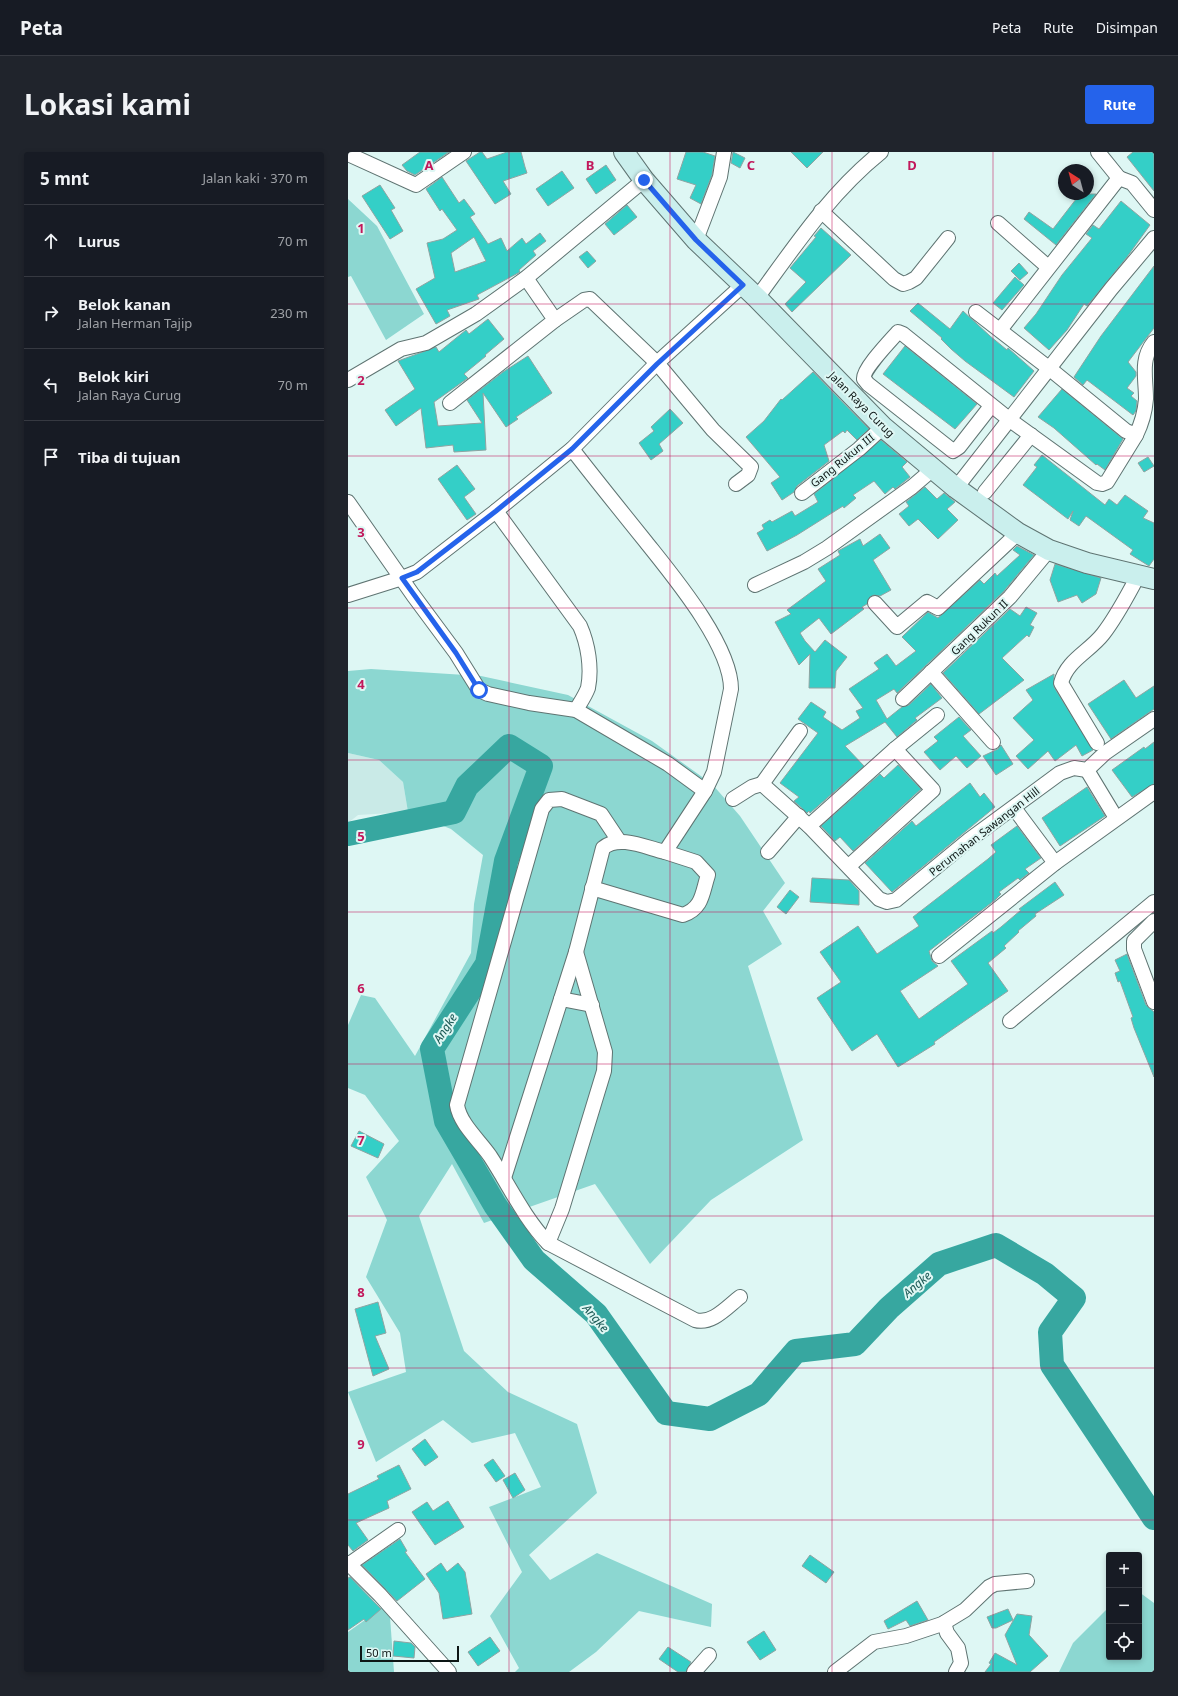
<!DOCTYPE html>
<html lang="id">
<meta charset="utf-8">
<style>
body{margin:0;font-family:"Noto Sans",sans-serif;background:#20242c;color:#f1f3f6}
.controls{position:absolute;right:12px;bottom:12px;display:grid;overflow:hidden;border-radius:4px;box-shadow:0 2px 6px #0003}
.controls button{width:36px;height:36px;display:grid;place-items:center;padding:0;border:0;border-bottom:1px solid #363941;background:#171b24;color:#f1f3f6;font:20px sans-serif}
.compass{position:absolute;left:710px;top:12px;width:36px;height:36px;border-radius:50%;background:#171b24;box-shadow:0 2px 6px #0003;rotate:324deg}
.scale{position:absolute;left:12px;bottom:10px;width:99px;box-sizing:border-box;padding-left:4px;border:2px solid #0d1615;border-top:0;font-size:11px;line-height:14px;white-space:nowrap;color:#0d1615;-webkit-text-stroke:3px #def7f4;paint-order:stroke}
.stop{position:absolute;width:12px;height:12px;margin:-9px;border:3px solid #2563eb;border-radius:50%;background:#fff}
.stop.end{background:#2563eb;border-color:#fff;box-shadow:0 1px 4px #0008}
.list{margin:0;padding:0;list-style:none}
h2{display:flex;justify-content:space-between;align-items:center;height:52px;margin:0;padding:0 16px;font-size:17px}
h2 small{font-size:13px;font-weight:400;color:#9ea1a6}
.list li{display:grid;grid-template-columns:26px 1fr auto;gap:12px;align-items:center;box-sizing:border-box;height:72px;padding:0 16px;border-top:1px solid #363941}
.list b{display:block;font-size:15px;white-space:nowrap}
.list p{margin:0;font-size:13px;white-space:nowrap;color:#9ea1a6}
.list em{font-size:13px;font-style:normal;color:#9ea1a6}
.icon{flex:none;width:22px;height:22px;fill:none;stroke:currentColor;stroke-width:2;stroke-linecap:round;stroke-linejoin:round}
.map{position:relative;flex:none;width:806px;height:1520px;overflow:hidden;border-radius:4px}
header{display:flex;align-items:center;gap:24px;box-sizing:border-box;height:56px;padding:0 20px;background:#171b24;border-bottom:1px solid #363941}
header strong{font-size:19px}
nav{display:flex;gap:22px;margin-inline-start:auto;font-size:14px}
.intro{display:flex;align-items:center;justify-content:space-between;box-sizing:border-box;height:96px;padding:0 24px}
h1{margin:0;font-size:28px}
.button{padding:10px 18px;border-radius:4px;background:#2563eb;color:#fff;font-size:14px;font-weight:700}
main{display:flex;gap:24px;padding:0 24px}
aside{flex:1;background:#171b24;border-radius:4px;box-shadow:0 2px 6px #0003}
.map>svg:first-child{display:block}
.built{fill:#c9eae7}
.green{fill:#8cd7d1}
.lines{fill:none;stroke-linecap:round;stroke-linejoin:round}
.river{stroke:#37a7a0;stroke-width:24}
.building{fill:#34cfc7;stroke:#8ea4a2;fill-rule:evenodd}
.minor-casing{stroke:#5f7472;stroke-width:16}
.secondary-casing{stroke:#5f7472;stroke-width:22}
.minor{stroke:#fff;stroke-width:14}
.secondary{stroke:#caefed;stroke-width:20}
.route{stroke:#2563eb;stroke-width:5}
.grid{fill:none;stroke:#c2185b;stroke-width:1;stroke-opacity:0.55}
.labels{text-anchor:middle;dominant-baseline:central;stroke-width:4;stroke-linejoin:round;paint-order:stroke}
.street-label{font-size:11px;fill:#0d1615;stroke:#def7f4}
.water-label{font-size:12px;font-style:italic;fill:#1a5854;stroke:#def7f4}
.grid-label{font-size:13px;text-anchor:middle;font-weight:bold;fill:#c2185b;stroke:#def7f4;stroke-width:4;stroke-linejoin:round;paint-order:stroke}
</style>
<header>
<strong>Peta</strong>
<nav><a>Peta</a><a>Rute</a><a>Disimpan</a></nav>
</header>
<div class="intro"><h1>Lokasi kami</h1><a class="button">Rute</a></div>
<main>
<aside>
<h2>5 mnt<small>Jalan kaki · 370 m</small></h2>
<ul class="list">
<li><svg class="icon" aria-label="ahead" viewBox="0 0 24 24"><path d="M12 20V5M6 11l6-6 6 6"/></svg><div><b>Lurus</b></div><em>70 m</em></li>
<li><svg class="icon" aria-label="right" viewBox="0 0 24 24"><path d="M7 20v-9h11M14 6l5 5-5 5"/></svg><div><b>Belok kanan</b><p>Jalan Herman Tajip</p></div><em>230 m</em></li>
<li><svg class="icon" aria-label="left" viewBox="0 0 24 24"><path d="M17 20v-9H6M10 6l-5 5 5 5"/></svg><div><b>Belok kiri</b><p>Jalan Raya Curug</p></div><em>70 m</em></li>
<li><svg class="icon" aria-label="arrive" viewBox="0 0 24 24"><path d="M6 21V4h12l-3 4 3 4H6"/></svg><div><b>Tiba di tujuan</b></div></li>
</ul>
</aside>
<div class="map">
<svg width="806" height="1520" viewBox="0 0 806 1520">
<rect width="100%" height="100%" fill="#def7f4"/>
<!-- built -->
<path class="built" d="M0 601 31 608 55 630 60 660 10 663 0 671Z"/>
<!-- green -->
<g class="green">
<path d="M0 47 29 74 76 162 38 188 3 124 0 125Z"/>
<path d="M23 517 133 524 220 543 304 589 364 632 392 664 437 731 415 759 434 792 400 814 455 988 363 1048 302 1112 247 1032 136 1071 104 1012 71 1064 116 1199 160 1240 229 1272 249 1341 181 1403 202 1428 249 1401 364 1452 363 1475 291 1459 248 1500 221 1520H167L171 1516 142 1464 174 1420 141 1355 193 1335 167 1281 124 1291 95 1268 28 1310 0 1240 58 1220 52 1181 18 1125 39 1068 18 1025 51 989 17 943 0 936V873L13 843 27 846 67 904 123 801 126 752 135 703 103 677 60 660 55 630 31 608 0 601V519Z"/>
<path d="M791 1440 806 1451V1520H711L725 1491 761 1455V1505H791Z"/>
<path d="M41 1451 46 1520H0V1480Z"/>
</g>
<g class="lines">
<!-- river -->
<path class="river" d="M0 682 106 660 119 634 161 594 193 614 158 709 139 812 84 897 98 969 147 1053 186 1108 248 1162 318 1261 362 1267 411 1242 448 1199 507 1192 541 1156 591 1112 648 1093 697 1122 726 1146 702 1180 704 1213 806 1366"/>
</g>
<!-- building -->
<g class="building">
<path d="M72 0H101L67 23 59 19 54 13Z"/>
<path d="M132 0H134L139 7 159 0H173L177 15 179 21 155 29 163 42 147 52 118 9Z"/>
<path d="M338 0H355L367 4 364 23 353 52 342 46 348 33 329 27Z"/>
<path d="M385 0 397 6 392 16 383 11Z"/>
<path d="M443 0H475L459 16Z"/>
<path d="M785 0H806V39L779 5Z"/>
<path d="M258 13 268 28 248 42 238 27Z"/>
<path d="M214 19 226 36 200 54 188 37Z"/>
<path d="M94 25 111 51 116 47 127 62 122 65 140 92 153 86 159 99 174 86 178 92 192 81 198 89 185 99 188 103 171 118 172 120 129 143 131 147 99 158 102 164 88 172 68 137 87 126 79 91 95 87 109 78 94 57 92 59 78 37ZM126 85 138 109 107 120 103 101Z"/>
<path d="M32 33 47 56 43 58 55 79 42 87 14 44Z"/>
<path d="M732 42H748L708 93 676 67 681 60 705 77Z"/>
<path d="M773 49 802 73 779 105 739 154 736 152 719 178 701 198 676 176 688 162 714 123 744 86 738 82 745 73 751 77Z"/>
<path d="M279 53 289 65 266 83 257 72Z"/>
<path d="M473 76 503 103 444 160 437 152 458 130 442 116 468 85 466 84Z"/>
<path d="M239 99 248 109 240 116 231 105Z"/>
<path d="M671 111 680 121 672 128 663 119Z"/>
<path d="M806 114V176L780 210 788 220V224L779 236 786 241 783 244 789 249 788 259 785 263 739 228 735 233 726 225 753 184Z"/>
<path d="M667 125 676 133 654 158 645 151Z"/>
<path d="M570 151 602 177 615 159 642 184 659 198 660 196 686 219 666 245 617 209 603 197 593 187 594 186 562 159Z"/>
<path d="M140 167 156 187 137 203 138 204 116 222 120 226 86 250 90 274 134 271 119 248 155 220 180 204 204 241 168 265 170 267 158 275 135 241 138 298 106 300 105 293 78 296 73 256 48 274 37 258 67 237 50 209 88 195 91 200 118 178 121 182Z"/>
<path d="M557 194 629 252 607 277 535 222Z"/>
<path d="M465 220 521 277 509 288 499 278 497 281 495 279 476 293 481 309 449 334 446 340 434 348 423 331 432 325 398 285 416 269 433 247 434 248Z"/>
<path d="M714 237 775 287 757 318 749 312 748 313 706 276 690 265Z"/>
<path d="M322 257 335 271 311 292 315 299 303 308 291 291 306 279 303 275Z"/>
<path d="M533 288 559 310 554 315 562 325 547 337 545 335 537 342 526 329 505 343 508 346 496 356 495 354 449 383 419 399 409 381 416 377 414 373 422 368 424 370 444 359 447 364 470 350 466 342Z"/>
<path d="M694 303 757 353 761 347 769 353 777 343 800 359 795 366 806 371V407L801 414 782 402 785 398 738 364 731 374 722 368 725 359 720 367 675 333 689 315 686 313Z"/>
<path d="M800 305 806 314 796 320 790 311Z"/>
<path d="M109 313 127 337 116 345 128 362 119 368 90 327Z"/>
<path d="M577 335 589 347 596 341 607 350 599 357 610 368 590 387 570 367 561 374 551 362 561 354 558 350Z"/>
<path d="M532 382 542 396 525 408 543 438 532 444 526 443 522 445 519 452 514 455 516 457 483 482 471 466 452 481 457 489 467 500 477 488 499 505 488 519 487 536H461L462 502 451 513 427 470 443 462 439 458 478 429 470 417 492 403 490 399 512 387 515 394Z"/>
<path d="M669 394 686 403 656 439 549 541 546 537 528 548 539 567 554 555 561 553 583 532 594 546 567 566 569 568 549 585 537 570 497 594 516 614 462 661 461 659 459 661 446 649 451 645 432 631 470 581 450 567 463 550 478 560 475 565 494 578 512 566 508 559 515 556 501 537 531 517 526 511 539 502 548 514 568 499 554 485 580 460 590 466 632 428 636 432 647 421 649 424 672 403 665 398Z"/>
<path d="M707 412 753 426 748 442 734 451 729 443 710 450 702 428Z"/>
<path d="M678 455 689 461 682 473 686 475 681 485 679 483 654 506 676 528 631 562 595 521 662 457 672 464Z"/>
<path d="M706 522V535L745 598 734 604 728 593 707 609 700 599 680 617 668 604 686 588 665 566 685 548 678 538Z"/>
<path d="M776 528 788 546 806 534V557L763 587 740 552Z"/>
<path d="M611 565 623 578 615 584 633 604 619 616 608 604 592 618 576 600 590 589 586 585Z"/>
<path d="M806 590V632L784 645 764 618 796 595 797 597Z"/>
<path d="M653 593 665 612 648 623 635 604 650 597Z"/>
<path d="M550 613 573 637 505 699 492 685 487 689 473 674 532 622 536 626Z"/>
<path d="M622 631 632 645 636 641 647 655 544 740 517 711 564 669 568 674Z"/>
<path d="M739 635 757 664 712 694 694 666Z"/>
<path d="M669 674 693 706 677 717 681 721 672 728 670 726 651 740 653 742 647 748 581 799 584 809 590 814 552 839 571 867 620 832 603 809 644 779 645 781 653 775 673 758 671 757 707 730 716 743 687 762 688 764 670 779 671 780 656 794 658 796 640 811 660 839 586 890 587 892 550 915 529 882 504 899 469 846 493 830 472 800 510 774 529 802 571 774 565 765 640 707 648 700 643 693Z"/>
<path d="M464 726 501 728 511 739V753L462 750Z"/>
<path d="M442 738 451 745 438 762 429 755Z"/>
<path d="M779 802 798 853 806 860V925L786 876 783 866 785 865 772 829 770 830 767 821 772 819 767 808Z"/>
<path d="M11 979 36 992 30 1006 3 994Z"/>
<path d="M30 1150 38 1181 27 1184 41 1217 25 1224 7 1157Z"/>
<path d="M77 1287 90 1305 77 1314 64 1297Z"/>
<path d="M145 1307 157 1324 148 1330 136 1313Z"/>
<path d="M51 1313 63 1337 39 1349 41 1356 8 1371 20 1388 5 1399 0 1393V1342L31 1327 29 1324Z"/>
<path d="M167 1321 177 1338 165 1346 155 1328Z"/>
<path d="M100 1349 116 1375 87 1393 64 1360 79 1350 85 1359Z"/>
<path d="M52 1387 59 1399 57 1400 77 1427 49 1449 14 1413Z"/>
<path d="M462 1403 486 1420 478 1431 454 1414Z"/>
<path d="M93 1411 99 1420 110 1411 117 1420 124 1462 95 1467 91 1441 78 1422Z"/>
<path d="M2 1425 33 1457 18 1470 16 1467 0 1478V1426Z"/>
<path d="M569 1449 580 1468 562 1474 558 1468 540 1477 536 1469Z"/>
<path d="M660 1457 665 1468 648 1476H644L639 1465Z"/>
<path d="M669 1462 684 1464 681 1483 700 1504 682 1520H637L643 1512 641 1511 647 1501 669 1513 657 1483Z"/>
<path d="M416 1479 428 1498 412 1508 399 1490Z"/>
<path d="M142 1485 152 1499 130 1514 120 1500Z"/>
<path d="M46 1489 63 1491 67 1495 66 1506 45 1504Z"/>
<path d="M320 1495 343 1510 338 1520H330L311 1507Z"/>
</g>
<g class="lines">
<defs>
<g id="minor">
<path d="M0 2 68 33 116 0"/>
<path d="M771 26 784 31 806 58"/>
<path d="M473 59 546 127 555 132 561 130 568 126 600 86"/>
<path d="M650 71 700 115"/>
<path d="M348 88 372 25 376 0"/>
<path d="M409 146C447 94 482 41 533 0"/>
<path d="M628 160 702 217 778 279 788 283C794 271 797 259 798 247 798 226 792 207 806 190"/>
<path d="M207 168 236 148 242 147 309 211 365 278 403 315 400 323 388 332"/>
<path d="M652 178 771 26 750 0"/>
<path d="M0 228 53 197 78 191 128 162 178 126 296 28"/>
<path d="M102 251 207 168 178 126"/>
<path d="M643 254 611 295 605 299 520 232C520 232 516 227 516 227 514 218 543 188 550 180L555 182 662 268 749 331 754 332 759 330 788 283"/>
<path d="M608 336 763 137 806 86"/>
<path d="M637 340 683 283"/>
<path d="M454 341 511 297 535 275"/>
<path d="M0 350 65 443 108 501 131 538 140 542 181 551 228 558 320 612 357 639"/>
<path d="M148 359 232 474C240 492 244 516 240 536 237 544 232 551 228 558"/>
<path d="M407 433 456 410 479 396 564 335 585 317"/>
<path d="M0 443 54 426 69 420 148 359 224 297 309 211 395 133"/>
<path d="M527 451 549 475 579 450 590 456 670 381"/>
<path d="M583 520 645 590"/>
<path d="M555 547 662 445 701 398"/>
<path d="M749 591 713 531C719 508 741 500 755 482 769 464 779 444 790 424"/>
<path d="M739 618 768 666"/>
<path d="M414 632 452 579"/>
<path d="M385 647 404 635 414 632 461 674 531 747 539 750 548 748 621 688 712 621 726 616 739 618 757 601 806 567"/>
<path d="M666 656 707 711"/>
<path d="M461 674 547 597 589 563"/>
<path d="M420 700 451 664"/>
<path d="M501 714 585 638 547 597"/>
<path d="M244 736 335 763C355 756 354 741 360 723L348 710 317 700"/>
<path d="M806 769 786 789V797L806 850"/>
<path d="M228 800 257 900 256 919 214 1057 200 1091C176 1066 161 1033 142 1004 131 988 112 972 109 953L194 657 201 648 214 647 253 662 271 689"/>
<path d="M591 804 707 711 806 640"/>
<path d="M213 847 244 853"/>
<path d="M662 869 806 750"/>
<path d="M156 1026 228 800 255 696C271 682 299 696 317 700L357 639 366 620 383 537C383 493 325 424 298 390 273 359 248 328 224 297"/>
<path d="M200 1091 347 1168C364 1173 379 1155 392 1145"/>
<path d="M0 1411 32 1443 101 1520"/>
<path d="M0 1413 50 1378"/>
<path d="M596 1471 599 1481 610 1496 613 1511 608 1520"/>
<path d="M346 1520 361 1503"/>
<path d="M487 1520 526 1490 558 1484 594 1472 617 1458 641 1435 647 1432 679 1429"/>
</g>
<path id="secondary" d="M276 0 296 28 348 88 409 146 535 275 608 336 670 381 701 398 739 411 806 427"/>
</defs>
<!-- minor casing -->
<use href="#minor" class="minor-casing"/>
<!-- secondary casing -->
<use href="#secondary" class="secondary-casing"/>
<!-- minor -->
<use href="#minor" class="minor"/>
<!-- secondary -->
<use href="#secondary" class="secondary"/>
</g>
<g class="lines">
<!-- route -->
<path class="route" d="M131 538 108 501 54 426 69 420 148 359 224 297 309 212 395 133 348 88 296 28"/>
</g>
<!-- grid -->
<path class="grid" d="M161 0V1520M322 0V1520M484 0V1520M645 0V1520M0 152H806M0 304H806M0 456H806M0 608H806M0 760H806M0 912H806M0 1064H806M0 1216H806M0 1368H806"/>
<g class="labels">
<!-- street labels -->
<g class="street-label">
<text transform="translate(514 252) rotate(45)">Jalan Raya Curug</text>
<text transform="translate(494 308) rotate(-39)">Gang Rukun III</text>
<text transform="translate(631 475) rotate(-44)">Gang Rukun II</text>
<text transform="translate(636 679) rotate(-38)">Perumahan Sawangan Hill</text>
</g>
<!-- water labels -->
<g class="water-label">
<text transform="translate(97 876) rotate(-57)">Angke</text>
<text transform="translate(569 1132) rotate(-41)">Angke</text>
<text transform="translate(248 1166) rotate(49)">Angke</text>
</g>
</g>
<g class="grid-label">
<text x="81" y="18">A</text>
<text x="242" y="18">B</text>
<text x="403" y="18">C</text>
<text x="564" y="18">D</text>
<text x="13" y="81">1</text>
<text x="13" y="233">2</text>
<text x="13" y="385">3</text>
<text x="13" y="537">4</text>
<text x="13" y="689">5</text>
<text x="13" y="841">6</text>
<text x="13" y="993">7</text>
<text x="13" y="1145">8</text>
<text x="13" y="1297">9</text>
</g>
</svg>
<div class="controls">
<button>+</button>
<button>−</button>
<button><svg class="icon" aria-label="locate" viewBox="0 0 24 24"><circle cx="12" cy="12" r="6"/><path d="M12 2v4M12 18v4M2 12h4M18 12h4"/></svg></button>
</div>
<svg class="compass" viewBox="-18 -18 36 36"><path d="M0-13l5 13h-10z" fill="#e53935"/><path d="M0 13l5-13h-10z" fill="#9ea1a6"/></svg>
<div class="scale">50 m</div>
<div class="stop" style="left:131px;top:538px"></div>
<div class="stop end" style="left:296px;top:28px"></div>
</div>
</main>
